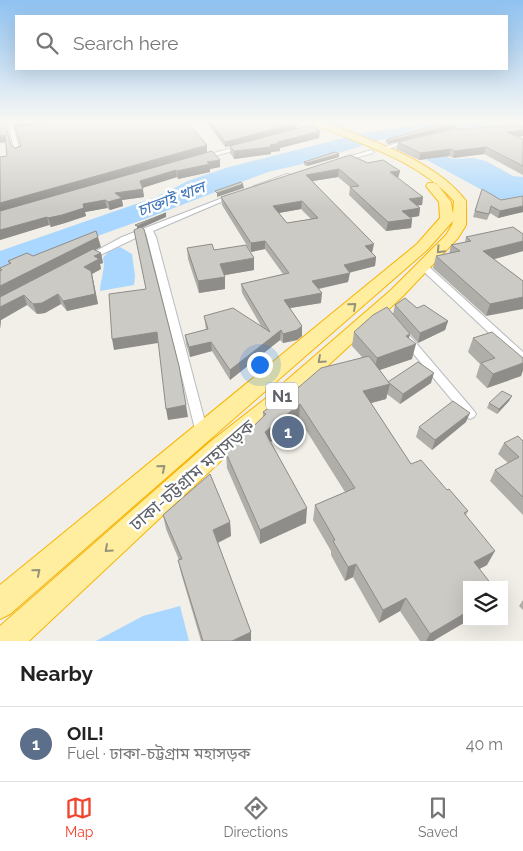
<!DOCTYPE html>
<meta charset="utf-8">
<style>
body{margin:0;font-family:Raleway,"Noto Sans Bengali",sans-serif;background:#f2f2f2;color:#222}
.controls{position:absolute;right:15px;bottom:15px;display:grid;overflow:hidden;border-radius:0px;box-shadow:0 5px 20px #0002}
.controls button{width:45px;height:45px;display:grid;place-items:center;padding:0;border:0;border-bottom:1px solid #e0e0e0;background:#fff;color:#222;font:25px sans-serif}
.you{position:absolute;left:259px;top:364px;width:18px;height:18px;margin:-12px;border:4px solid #fff;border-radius:50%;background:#1a73e8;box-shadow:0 0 0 8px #1a73e833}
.badge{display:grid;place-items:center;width:32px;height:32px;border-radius:50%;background:#f2432d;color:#fff;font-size:16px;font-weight:700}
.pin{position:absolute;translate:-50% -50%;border:2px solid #fff;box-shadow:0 1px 5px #0006}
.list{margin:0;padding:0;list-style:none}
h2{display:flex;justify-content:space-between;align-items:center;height:65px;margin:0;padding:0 20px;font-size:21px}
h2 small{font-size:16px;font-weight:400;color:#767676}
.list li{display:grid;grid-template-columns:32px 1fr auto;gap:15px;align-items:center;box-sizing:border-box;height:75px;padding:0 20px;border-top:1px solid #e0e0e0}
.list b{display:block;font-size:19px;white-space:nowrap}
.list p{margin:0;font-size:16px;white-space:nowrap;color:#767676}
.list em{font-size:16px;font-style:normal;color:#767676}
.icon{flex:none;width:28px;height:28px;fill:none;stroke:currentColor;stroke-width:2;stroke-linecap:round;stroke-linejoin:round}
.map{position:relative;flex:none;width:523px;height:641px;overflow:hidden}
.search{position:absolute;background:#fff;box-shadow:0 5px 20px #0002;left:15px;right:15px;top:15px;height:55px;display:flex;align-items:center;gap:12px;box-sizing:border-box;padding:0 18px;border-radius:0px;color:#767676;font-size:19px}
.sheet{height:140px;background:#fff}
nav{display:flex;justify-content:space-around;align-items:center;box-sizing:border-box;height:70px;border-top:1px solid #e0e0e0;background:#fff;font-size:14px;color:#767676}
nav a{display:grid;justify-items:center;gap:2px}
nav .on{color:#f2432d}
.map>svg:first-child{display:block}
.water{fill:#a9d7ff}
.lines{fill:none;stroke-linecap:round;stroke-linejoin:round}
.minor-casing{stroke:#b9bcc1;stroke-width:2}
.trunk-casing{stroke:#f8b400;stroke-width:2}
.minor{fill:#fff;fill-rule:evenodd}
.trunk{fill:#ffee9f;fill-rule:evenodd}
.wall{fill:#afaea9;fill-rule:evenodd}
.shaded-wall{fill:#8f8d89}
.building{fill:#cccac4;stroke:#8f8d89;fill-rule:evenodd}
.oneway{stroke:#96937b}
.labels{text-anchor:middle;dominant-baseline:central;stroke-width:5;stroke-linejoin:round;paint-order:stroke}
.far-water-label{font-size:16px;font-style:italic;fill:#3f76b8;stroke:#fff}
.shield{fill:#fff;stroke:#8e9195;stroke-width:1}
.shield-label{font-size:16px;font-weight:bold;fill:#5e6268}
.street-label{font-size:18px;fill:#5e6268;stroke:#fff}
</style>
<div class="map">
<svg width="523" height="641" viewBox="0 0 523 641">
<rect width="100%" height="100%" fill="#f1efe7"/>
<!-- water -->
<g class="water">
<path d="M437 121H523V124L448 130 383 139 311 162 268 172 145 219 19 264 0 275V251L156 197 190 180 229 167 363 133Z"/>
<path d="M432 147 452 159 473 158 486 161 513 176 523 177V200L502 201 427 160 428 159 426 158Z"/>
<path d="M120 247 132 254 135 276 134 285 100 291C100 282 106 266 103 258L108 252Z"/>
<path d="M180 606 189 641H96L143 616Z"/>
</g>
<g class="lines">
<defs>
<g id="minor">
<path d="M7 121H12L20 153 15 152Z"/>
<path d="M339 121H347L324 127 321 125Z"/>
<path d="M407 140 412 141 381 151 378 149Z"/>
<path d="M242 145 244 146V148L203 159 200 157Z"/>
<path d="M371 150 374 152 373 153 341 162 338 160Z"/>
<path d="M287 174 292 175 259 187 254 186Z"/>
<path d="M230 195 235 196 153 231 156 237 208 433 206 437 202 438 198 437 196 433 146 233 90 260H84L83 258 122 237Z"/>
<path d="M424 264 427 265 523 352V362L519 361 421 269 420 267 421 265Z"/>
<path d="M406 335 410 336 474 411 476 414 474 417 470 419 466 417 402 340 401 338 402 336Z"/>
</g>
<path id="trunk" d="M310 121H321C367 139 436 160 466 201V225L458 238 403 296 279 411 226 456 29 641H0V626L210 442 265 399 391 290 446 235 452 225 453 221 427 250 10 614 0 619V585L417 244 440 218 439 202 426 186 428 183H436L451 202 453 214 454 201C418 160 360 144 311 123Z"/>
</defs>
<!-- minor casing -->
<use href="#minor" class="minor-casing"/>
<!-- trunk casing -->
<use href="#trunk" class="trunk-casing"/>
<!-- minor -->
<use href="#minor" class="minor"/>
<!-- trunk -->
<use href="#trunk" class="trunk"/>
</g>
<!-- wall -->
<g class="wall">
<path d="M0 121 11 146 15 148 21 146 15 127 12 121H186L207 152 220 160V167L210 169V172L178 179 177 177 142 188 144 197 122 200 123 206 110 210 107 208 85 212 86 216 65 223 51 227 49 225 0 240V157L7 156 6 142Z"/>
<path d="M206 121H292L297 123 296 129 319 138 280 148V151L271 152V154L234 159 230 153V146L225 147Z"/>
<path d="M374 121H405L379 124Z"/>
<path d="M523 126V136H517L523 139V175L484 154 453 158 449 156 419 160 396 149 398 142Z"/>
<path d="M455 128 388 144 386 143V140Z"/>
<path d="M339 154V157L307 166 304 165V162Z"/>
<path d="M368 163 400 171 398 178 423 197 422 205H417L420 208 419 216 410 218 412 219 411 228 386 231 349 195 350 187 338 177 313 181 376 257 375 266 349 273 348 282 319 289 321 303 290 308 302 326V336L297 340 283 343 280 340 230 380 212 351 190 357 186 344 185 335 206 330 204 316 261 326 242 293 241 284 283 274 265 249 251 252 222 205 221 197ZM301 209 311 219 287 223 279 213Z"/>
<path d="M482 189 501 200 523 196V212L498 218 490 213 487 220 473 217Z"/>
<path d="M466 237 523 251 494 259 523 281 486 316 433 268 436 256 449 254 451 245 465 242Z"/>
<path d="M101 247 94 250 101 253 103 263 100 264 101 269 92 274 98 304 67 311 61 304 45 313 37 314 27 305 1 320 0 329V268L9 264 8 261 33 256Z"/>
<path d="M187 248 214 250 254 270 224 275 225 289 199 293 188 259Z"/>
<path d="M395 305 448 321 445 330 418 343 393 314Z"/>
<path d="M354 332 409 338 412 359 379 370 388 382 431 383 400 404 387 394 386 399 371 403 411 464 447 490 468 511 466 515 487 565 479 569 467 585V621L433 641H420L400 611 379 623 353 577 345 581 331 555V551L313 520 315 505 345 492 299 419 270 442 306 523 260 544 227 468 226 453 263 418V412L279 407 292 397V393L362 357 352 346Z"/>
<path d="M473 338 523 358V370L521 376 487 388 476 377 480 364 468 352Z"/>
<path d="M512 396 509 401 497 414 487 408 489 403Z"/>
<path d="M466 422 432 450 416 437 419 427Z"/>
<path d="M523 441V515L490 481 495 470 508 463 498 454 504 443Z"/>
<path d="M163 515 230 522 231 536 218 543 251 632V641H201L181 573 178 560H179L166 529Z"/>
<path d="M523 600V610L519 606Z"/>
</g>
<!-- shaded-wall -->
<g class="shaded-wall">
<path d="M13 121H65L15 127Z"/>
<path d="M380 121H405L379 124Z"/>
<path d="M297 123 296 129 225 147V142Z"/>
<path d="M456 124 455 128 388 144 389 141Z"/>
<path d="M523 130V136L505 138 507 132Z"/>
<path d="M320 131 319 138 280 148V151L271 152V154L234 159V151L270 145 278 142Z"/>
<path d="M5 135 7 142 0 143V136Z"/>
<path d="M207 145V152L0 212V203Z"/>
<path d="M486 147 484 154 453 158 454 151Z"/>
<path d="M451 149 449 156 419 160 420 153Z"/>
<path d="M339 154V157L307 166V163Z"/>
<path d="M220 160V167L210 169V172L178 179 177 171 207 162Z"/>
<path d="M339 169 338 177 306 182V175Z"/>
<path d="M176 170 177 177 142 188 140 181Z"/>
<path d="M400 171 398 178 388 180 390 172Z"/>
<path d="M243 184 244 188 217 197V193Z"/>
<path d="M143 189 144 197 122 200 123 206 110 210 108 202 115 193Z"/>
<path d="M423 197 422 205 407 207 409 199Z"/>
<path d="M105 200 107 208 85 212 86 216 65 223 51 227 48 218 83 204Z"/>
<path d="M302 201 301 209 273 214V206Z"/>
<path d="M523 206V212L498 218 500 211Z"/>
<path d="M420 208 419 216 401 219 402 211Z"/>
<path d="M166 213V217L137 230V226Z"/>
<path d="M47 217 49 225 0 240V230Z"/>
<path d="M412 219 411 228 386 231 388 222Z"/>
<path d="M98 237 101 247 0 298V286Z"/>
<path d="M265 241V249L251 252V243Z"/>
<path d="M523 241V251L480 263 483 251Z"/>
<path d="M374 244 372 253 365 246Z"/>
<path d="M101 253 103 263 100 264 101 269 92 274 98 304 67 311 63 301 84 267 94 256Z"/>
<path d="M376 257 375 266 343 274 350 273 348 282 312 290V281L344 265Z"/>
<path d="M254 258V270L220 276V264Z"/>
<path d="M225 277V289L199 293 198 281Z"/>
<path d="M322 293 321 303 284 309V300Z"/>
<path d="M58 294 61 304 45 313 37 314 33 304Z"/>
<path d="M24 295 27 305 1 320 0 329V307Z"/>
<path d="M523 297V309L486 316 490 304Z"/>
<path d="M448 321 445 330 418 343 420 333Z"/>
<path d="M302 326V336L297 340 283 343V334Z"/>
<path d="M281 330 280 340 230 380V370Z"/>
<path d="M157 332 158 343 114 350 112 339Z"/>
<path d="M410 334 407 347 416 344 412 359 374 372 377 358 406 336Z"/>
<path d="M211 342 212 351 190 357 189 347Z"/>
<path d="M523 363V370L521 376 487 388 493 374Z"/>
<path d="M434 373 431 383 400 404 403 394Z"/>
<path d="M390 384 386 399 360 406 363 391Z"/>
<path d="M512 396 509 401 497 414 499 409Z"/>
<path d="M300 404 299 419 265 447V432Z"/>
<path d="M186 405 188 417 168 420 166 409Z"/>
<path d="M470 413 466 422 432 450 435 440Z"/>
<path d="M307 508 306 523 260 544V530Z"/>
<path d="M230 522 231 536 215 544 213 530Z"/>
<path d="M495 551 487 565 466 576 474 562Z"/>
<path d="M356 564 353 577 345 581 348 567Z"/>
<path d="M406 598 400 611 379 623 383 610Z"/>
<path d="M467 612V621L433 641H426L430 634Z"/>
<path d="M251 632V641H232Z"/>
</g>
<!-- building -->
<g class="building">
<path d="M0 121H4L11 145 15 148 21 146 15 127 62 121H186L207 145 0 203V157L7 156 5 135 0 136Z"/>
<path d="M210 121H292L297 123 225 142Z"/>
<path d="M452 122 456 124 389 141 386 140 395 137Z"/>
<path d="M311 125 320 131 278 142 280 143 270 145 271 147 234 151 230 146Z"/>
<path d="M520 125 523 126V130L507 132 523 139V166L486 147 454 151 451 149 420 153 398 142 450 130Z"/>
<path d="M212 151 220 160 207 162 210 164 177 171 176 170 140 181 143 189 115 193 122 198 108 202 105 200 83 204 84 208 62 215 48 218 47 217 0 230V211Z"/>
<path d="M335 152 339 154 307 163 304 162Z"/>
<path d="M350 155 368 163 383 160 400 171 390 172 423 197 409 199 420 208 402 211 412 219 388 222 350 187 359 186 339 169 306 175 374 244 365 246 376 257 344 265 350 273 312 281 322 293 284 300 302 326 297 330 283 334 281 330 230 370 211 342 189 347 185 335 208 329 204 316 233 308 270 332 241 284 289 273 265 241 251 243 221 197ZM302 201 318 218 287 223 273 206Z"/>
<path d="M241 182 243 184 217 193 215 191Z"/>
<path d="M482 189 501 200 523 196V206L500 211 491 206 489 214 475 211Z"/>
<path d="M166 213 137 226 135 225Z"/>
<path d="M141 227 144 229 179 366 186 405 166 409 157 332 112 339 109 294 146 289 134 230Z"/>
<path d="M513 227 523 234V241L483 251 523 281V297L490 304 436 256 460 251 451 245 471 241 466 237Z"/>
<path d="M96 231 98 237 0 286V271L2 270 0 268 11 263 8 261 27 253 33 256Z"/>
<path d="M212 244 214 250 246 245 254 258 220 264 225 277 198 281 187 248Z"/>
<path d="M93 249 101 253 94 256 99 259 84 267 91 271 95 294 63 301 58 294 42 303 33 304 24 295 0 307V297Z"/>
<path d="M405 298 417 308 424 305 448 321 420 333 395 305Z"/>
<path d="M387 307 410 334 406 336 416 344 377 358 354 332 373 315Z"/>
<path d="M492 332 523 358V363L493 374 481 363 495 358 473 338Z"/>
<path d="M369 356 390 384 363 391 411 464 421 460 447 490 449 489 468 511 464 513 495 551 474 562 492 585H467V612L430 634 406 598 383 610 356 564 348 567 333 541 335 540 315 505 355 488 300 404 265 432 307 508 260 530 226 453 266 414 263 412 274 404 279 407 294 396 292 393 321 368Z"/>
<path d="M418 362 434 373 403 394 388 382Z"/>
<path d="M502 391 512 396 499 409 489 403Z"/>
<path d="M453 401 470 413 435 440 419 427Z"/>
<path d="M518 436 523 441V497L495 470 519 457 504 443Z"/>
<path d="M210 474 230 522 213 530 251 632 232 641H203L178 560 182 559 163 515Z"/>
</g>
<!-- one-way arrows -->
<defs><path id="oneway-chevron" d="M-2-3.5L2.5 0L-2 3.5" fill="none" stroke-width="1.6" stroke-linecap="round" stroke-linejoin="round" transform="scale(1.25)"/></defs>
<g class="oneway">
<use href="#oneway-chevron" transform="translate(440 250) rotate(133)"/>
<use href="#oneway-chevron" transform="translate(353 306) rotate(-41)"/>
<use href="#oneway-chevron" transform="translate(321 360) rotate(138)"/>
<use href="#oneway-chevron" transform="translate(162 468) rotate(-40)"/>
<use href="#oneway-chevron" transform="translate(108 549) rotate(138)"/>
<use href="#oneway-chevron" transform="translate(37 572) rotate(-40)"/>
</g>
<!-- sky -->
<linearGradient id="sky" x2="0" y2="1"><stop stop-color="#8fc2f1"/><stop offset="0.58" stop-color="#f9f8f4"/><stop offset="1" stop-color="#f9f8f4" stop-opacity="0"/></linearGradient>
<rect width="523" height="210" fill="url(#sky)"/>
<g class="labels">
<!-- far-water labels -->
<g class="far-water-label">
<text transform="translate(171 199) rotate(-21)">চাক্তাই খাল</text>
</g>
<!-- shield labels -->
<rect class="shield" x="266" y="382.5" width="32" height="27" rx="4"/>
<g class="shield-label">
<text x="282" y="396">N1</text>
</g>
<!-- street labels -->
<g class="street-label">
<text transform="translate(192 475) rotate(-41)">ঢাকা-চট্টগ্রাম মহাসড়ক</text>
</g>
</g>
</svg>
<div class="controls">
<button><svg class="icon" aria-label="layers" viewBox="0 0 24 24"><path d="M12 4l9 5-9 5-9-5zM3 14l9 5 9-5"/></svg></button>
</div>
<div class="you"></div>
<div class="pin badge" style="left:288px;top:432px;background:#5c6f8a">1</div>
<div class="search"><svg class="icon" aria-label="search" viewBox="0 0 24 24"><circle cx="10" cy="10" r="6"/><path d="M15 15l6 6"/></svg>Search here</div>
</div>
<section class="sheet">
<h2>Nearby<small></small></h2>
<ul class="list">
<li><span class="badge" style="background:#5c6f8a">1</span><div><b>OIL!</b><p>Fuel · ঢাকা-চট্টগ্রাম মহাসড়ক</p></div><em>40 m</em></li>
</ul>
</section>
<nav>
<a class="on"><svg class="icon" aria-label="map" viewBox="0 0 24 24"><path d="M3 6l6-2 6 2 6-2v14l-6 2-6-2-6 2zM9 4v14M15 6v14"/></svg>Map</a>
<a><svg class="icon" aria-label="directions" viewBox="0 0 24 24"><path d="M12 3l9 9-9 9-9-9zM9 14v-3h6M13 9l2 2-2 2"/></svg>Directions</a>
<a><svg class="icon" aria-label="saved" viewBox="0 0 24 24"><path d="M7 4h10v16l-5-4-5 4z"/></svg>Saved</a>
</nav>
